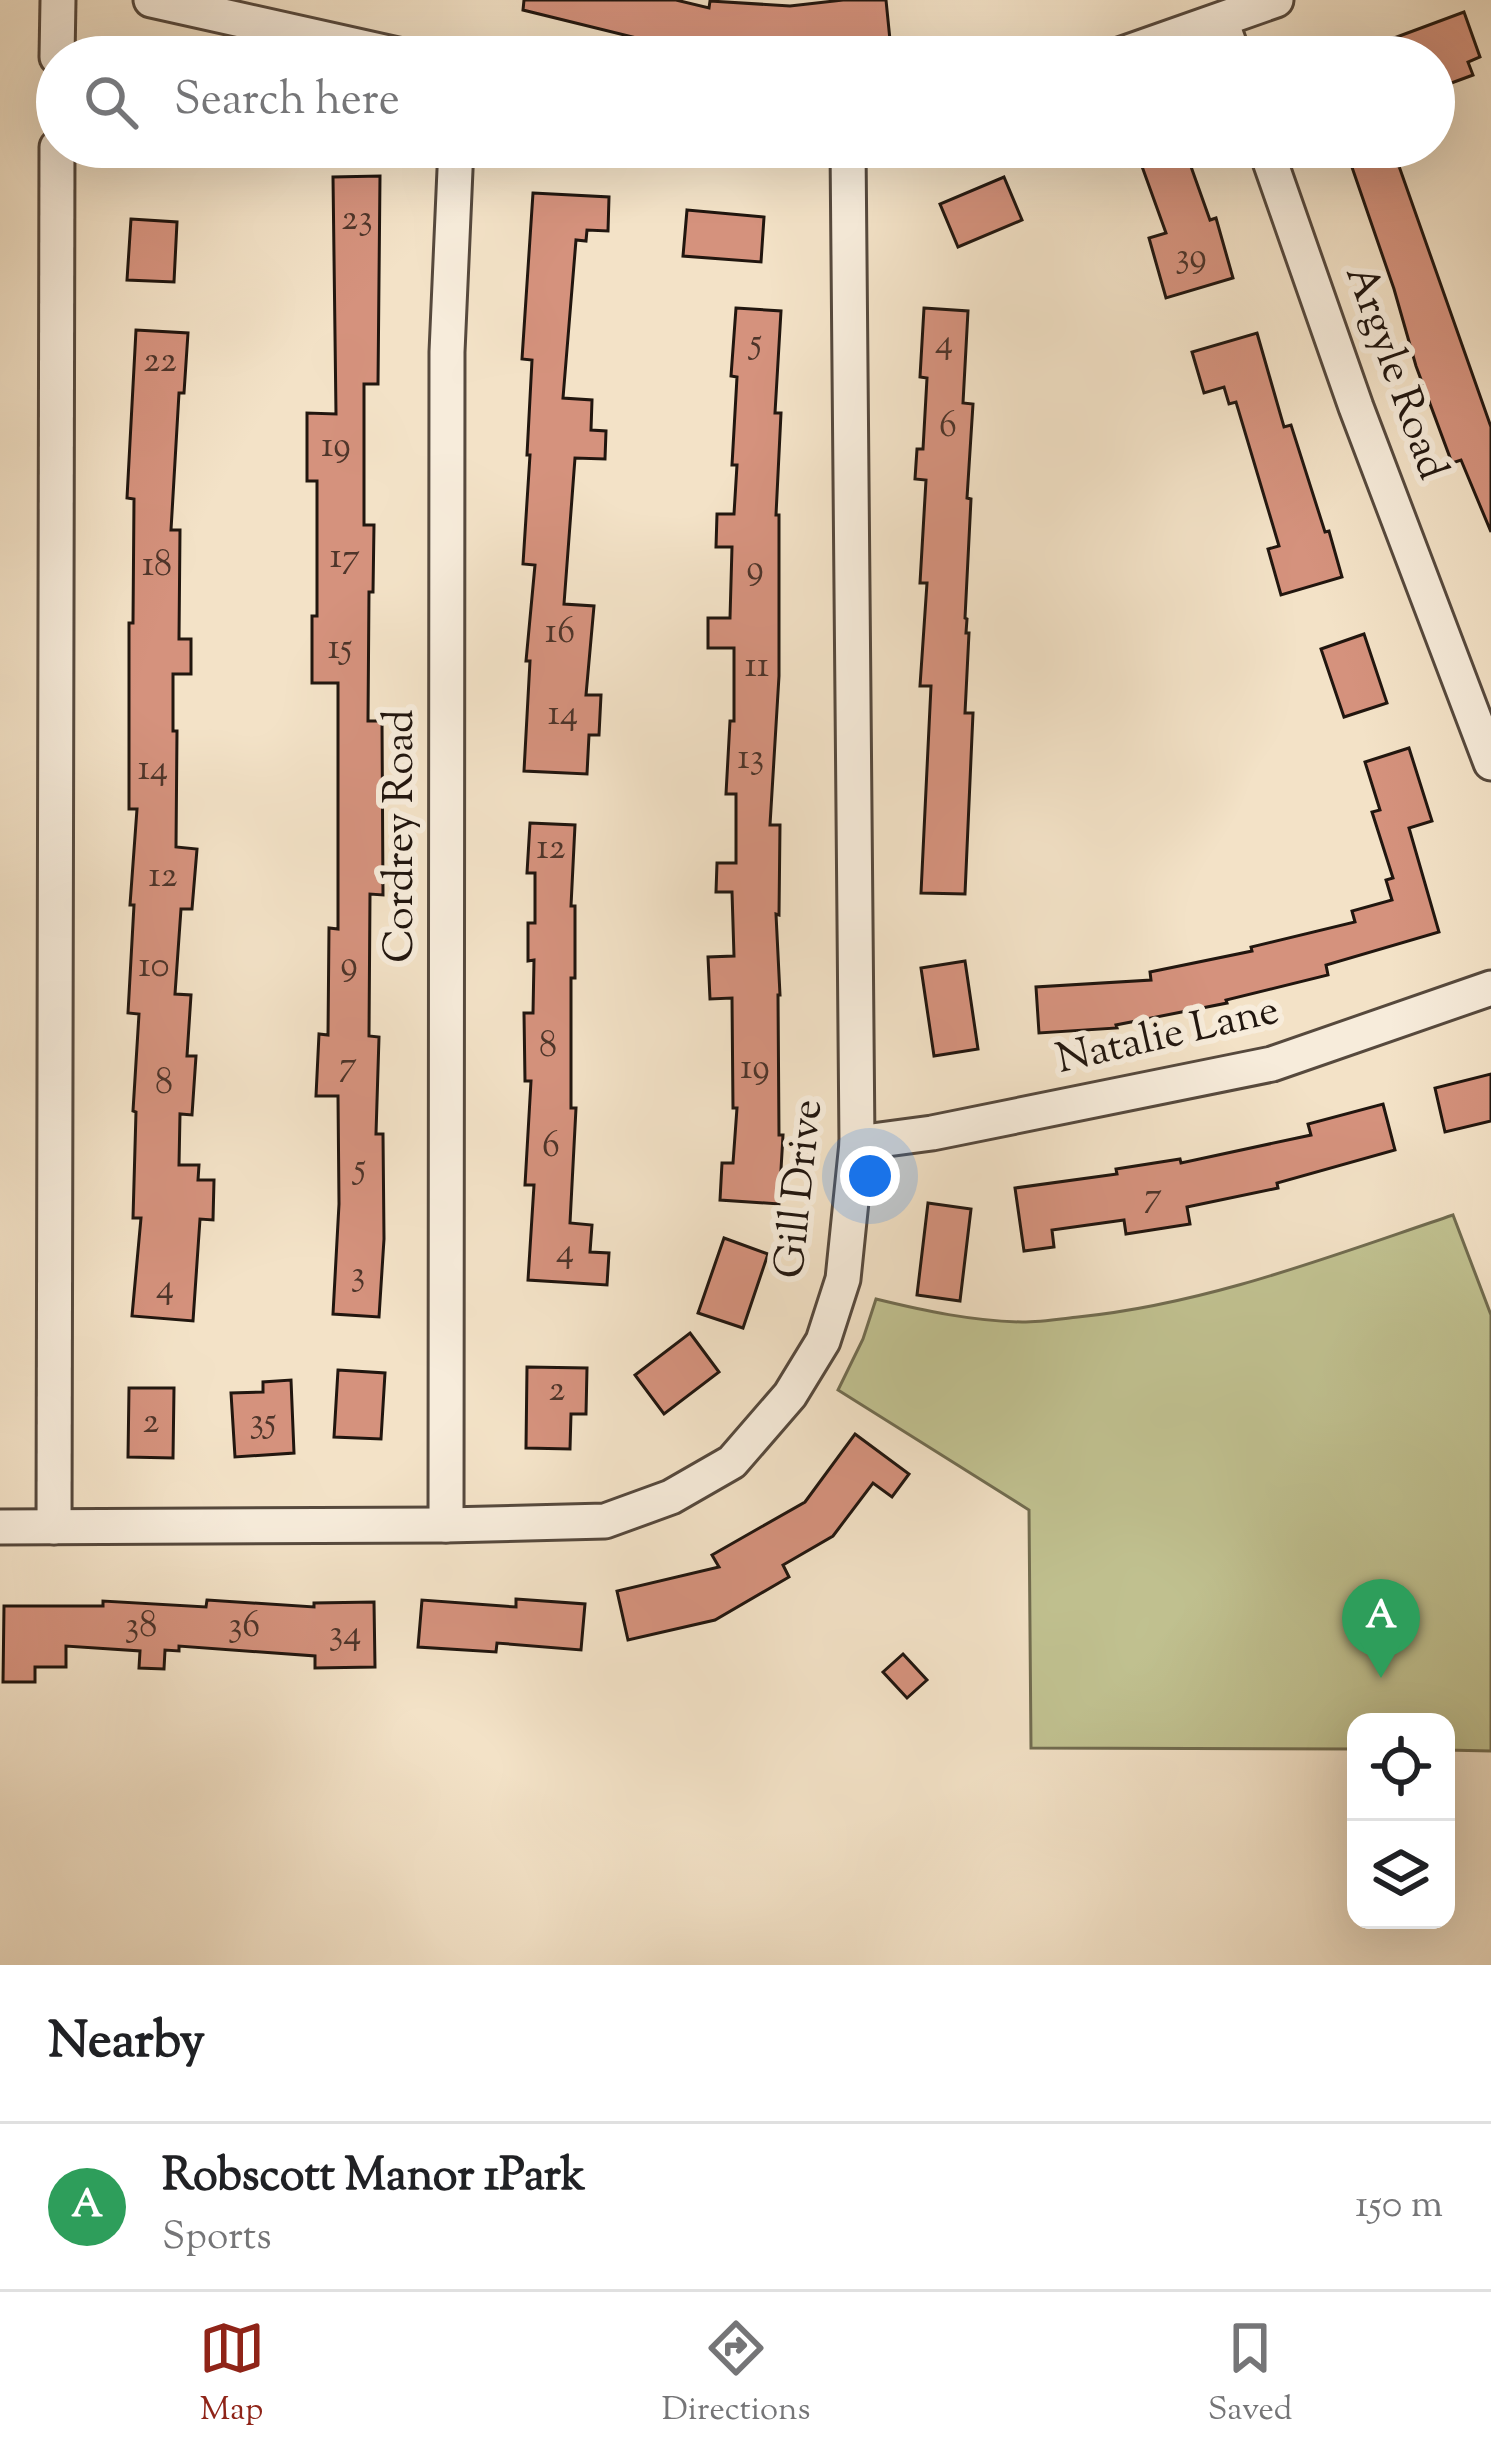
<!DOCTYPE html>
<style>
body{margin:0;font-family:"Sorts Mill Goudy",serif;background:#f2f2f2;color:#202124}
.controls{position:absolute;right:36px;bottom:36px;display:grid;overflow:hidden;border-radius:24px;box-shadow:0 12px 48px #0002}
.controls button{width:108px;height:108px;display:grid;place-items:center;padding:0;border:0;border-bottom:3px solid #e0e0e0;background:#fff;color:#202124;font:60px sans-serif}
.you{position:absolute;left:870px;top:1176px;width:42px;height:42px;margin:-30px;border:9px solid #fff;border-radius:50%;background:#1a73e8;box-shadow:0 0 0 18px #1a73e833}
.badge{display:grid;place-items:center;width:78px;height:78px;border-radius:50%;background:#8f2418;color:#fff;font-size:39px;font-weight:700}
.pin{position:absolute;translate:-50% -99px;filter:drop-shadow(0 3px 6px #0008)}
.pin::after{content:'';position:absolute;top:63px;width:42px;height:36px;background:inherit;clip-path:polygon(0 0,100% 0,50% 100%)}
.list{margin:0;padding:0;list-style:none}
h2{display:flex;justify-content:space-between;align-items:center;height:156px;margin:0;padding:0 48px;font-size:51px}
h2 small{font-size:39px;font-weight:400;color:#757577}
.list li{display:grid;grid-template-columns:78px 1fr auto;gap:36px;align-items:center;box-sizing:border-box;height:168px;padding:0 48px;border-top:3px solid #e0e0e0}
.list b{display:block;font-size:45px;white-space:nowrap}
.list p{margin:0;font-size:39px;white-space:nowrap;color:#757577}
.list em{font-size:39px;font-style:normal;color:#757577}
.icon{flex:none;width:66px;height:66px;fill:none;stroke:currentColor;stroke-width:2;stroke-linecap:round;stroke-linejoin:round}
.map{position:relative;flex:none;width:1491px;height:1965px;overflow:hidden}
.search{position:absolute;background:#fff;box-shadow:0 12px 48px #0002;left:36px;right:36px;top:36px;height:132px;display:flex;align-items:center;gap:30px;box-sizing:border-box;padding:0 42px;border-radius:66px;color:#757577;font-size:45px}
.sheet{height:324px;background:#fff}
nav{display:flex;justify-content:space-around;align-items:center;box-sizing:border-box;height:168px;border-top:3px solid #e0e0e0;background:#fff;font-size:33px;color:#757577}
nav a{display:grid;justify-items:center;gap:6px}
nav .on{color:#8f2418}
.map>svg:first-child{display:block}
.green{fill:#c1c291;stroke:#716c50;stroke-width:3}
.building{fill:#d5927d;stroke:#21160f;stroke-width:3}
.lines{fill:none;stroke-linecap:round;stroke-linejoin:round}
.street-casing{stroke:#56493d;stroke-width:39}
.street{stroke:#f7ecdb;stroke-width:33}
.labels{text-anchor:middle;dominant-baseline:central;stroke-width:12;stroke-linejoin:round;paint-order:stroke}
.number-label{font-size:36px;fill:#4e352a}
.street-label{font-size:42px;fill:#21160f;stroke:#f7ecdb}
</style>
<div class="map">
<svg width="1491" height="1965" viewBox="0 0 1491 1965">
<rect width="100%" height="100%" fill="#f3e2c7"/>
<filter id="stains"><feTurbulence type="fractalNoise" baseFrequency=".00167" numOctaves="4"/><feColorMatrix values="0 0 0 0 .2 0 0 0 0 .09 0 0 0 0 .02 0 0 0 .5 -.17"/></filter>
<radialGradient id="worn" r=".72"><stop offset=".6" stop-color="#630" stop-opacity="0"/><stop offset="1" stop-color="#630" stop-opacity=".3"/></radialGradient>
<!-- green -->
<path class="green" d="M1453 1215 1491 1315V1751L1446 1750V1722H1356V1749L1031 1748 1029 1510 838 1390 863 1339 876 1299C925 1311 972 1321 1022 1322 1041 1322 1060 1319 1078 1317 1207 1304 1331 1256 1453 1215Z"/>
<!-- building -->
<g class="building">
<path d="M524 0H676L709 8 710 1 790 6 843 0H886L890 40 794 51 674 43 673 47 523 10Z"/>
<path d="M1464 12 1480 57 1468 62 1473 75 1446 85 1440 69 1434 71V57H1352L1351 54Z"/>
<path d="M1135 147H1184L1210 220 1216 218 1233 278 1166 298 1149 238 1166 233Z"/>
<path d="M1345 147H1391L1400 169 1491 427V532L1461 460 1452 463 1416 366 1394 289Z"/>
<path d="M380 176 378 384H364V525H374L373 592H369L368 721H382L383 895 370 894 369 1036 379 1037 376 1134H383L384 1239 379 1317 333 1314 339 1204 338 1096H316L319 1034 328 1035 329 928 338 929V683H312V616H317V481H307V413L336 414 333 177Z"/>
<path d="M1004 177 1022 220 958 247 940 204Z"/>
<path d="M533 193 609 197 608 231 587 230 586 241 576 240 563 398 592 400 591 430 606 431 605 459 575 458 564 604 594 606 586 695H601L599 735H589L587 774 524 771 530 661H526L535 565 523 564 530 455H527L532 360 522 359Z"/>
<path d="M687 210 764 217 761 262 683 256Z"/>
<path d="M131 219 177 222 174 282 127 280Z"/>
<path d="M736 308 781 311 775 413H781L776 515H779V676L770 825H780L779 915 776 914 780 995H778L779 1135H783L779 1204 720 1200 722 1163H733L737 1108H733L732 998 710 999 708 957 734 956 732 892H716L717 863H736V794H726L730 721H734V648H708V618H730L732 547H716L717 514H734L737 465H732L737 377 731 376Z"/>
<path d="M924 308 968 311 963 403 973 404 967 498 971 499 965 618 967 619 966 633H969L965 713H973L965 894 921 893 931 686H920L927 583H920L926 480 915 479 917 449H923L927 378 920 377Z"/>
<path d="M136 330 188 333 184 393H179L171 530H180L179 639H191V674H173V731H177L176 847 197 849 192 909H181L175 994 191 995 187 1056H196L192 1115 180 1114 179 1165H199L198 1180H214L213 1220 200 1219 193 1321 132 1316 141 1218H133L136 1112 133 1111 139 1014 128 1013 134 905H130L137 809H129V623H133L134 499 127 498Z"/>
<path d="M1257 333 1284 427 1291 425 1325 532 1329 531 1342 577 1281 595 1268 549 1279 546 1236 402 1229 404 1224 387 1204 393 1192 352Z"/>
<path d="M1364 634 1387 703 1344 717 1321 649Z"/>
<path d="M1409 748 1432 821 1409 828 1439 932 1326 965 1328 975 1226 1000 1227 1003 1116 1025 1117 1028 1039 1033 1036 987 1151 980 1150 972 1252 951 1251 947 1355 922 1352 911 1392 900 1386 880 1393 878 1372 812 1380 810 1365 762Z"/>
<path d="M530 823 575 825 571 906H575V978H571V1108H576L570 1223 592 1225 590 1252 609 1253 607 1285 528 1280 534 1185H525L531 1081H525L524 1013H533L534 960 528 961V923H535V873H527Z"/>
<path d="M965 961 978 1049 934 1056 921 968Z"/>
<path d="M1491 1074V1121L1445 1132 1435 1088Z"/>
<path d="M1383 1104 1395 1150 1277 1183 1278 1188 1187 1207 1190 1224 1126 1234 1124 1220 1052 1230 1054 1247 1024 1251 1015 1188 1117 1174 1116 1169 1180 1159 1181 1163 1311 1135 1308 1124Z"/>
<path d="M928 1203 971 1209 960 1301 917 1295Z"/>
<path d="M724 1238 768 1254 743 1328 698 1313Z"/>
<path d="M690 1333 719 1372 664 1414 635 1375Z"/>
<path d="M527 1367 587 1368 586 1414H571L570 1449 526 1448Z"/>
<path d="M338 1370 385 1373 381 1439 334 1437Z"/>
<path d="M291 1380 294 1453 235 1457 231 1393 263 1392V1382Z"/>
<path d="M129 1388H174L173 1458 128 1457Z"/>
<path d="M855 1434 909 1474 892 1497 873 1483 833 1536 783 1565 789 1577 715 1620 628 1640 617 1591 719 1567 712 1555 805 1502Z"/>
<path d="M516 1599 585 1604 581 1650 497 1643 496 1652 418 1647 422 1600 516 1607Z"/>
<path d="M207 1600 314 1607V1603L374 1602 375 1667 315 1668V1656L179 1646V1651L165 1650 164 1669 139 1668 140 1651 66 1646V1667H35V1682H3L4 1606H103V1601L206 1607Z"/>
<path d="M903 1654 927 1680 907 1698 883 1672Z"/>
</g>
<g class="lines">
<defs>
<g id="street">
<path d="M151 0 407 57"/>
<path d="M1221 21 1234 57"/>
<path d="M57 57 58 0"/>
<path d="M1114 57 1276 0"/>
<path d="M1265 147 1356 407 1491 763"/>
<path d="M857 1143 932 1133 1272 1064 1491 988"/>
<path d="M446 1525 447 352 456 147"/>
<path d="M0 1527 446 1525 605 1521 671 1497 732 1462 790 1395 823 1341 843 1279 857 1143 848 147"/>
<path d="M54 1527 57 147"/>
</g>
</defs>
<!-- street casing -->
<use href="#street" class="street-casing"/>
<!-- street -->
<use href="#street" class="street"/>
</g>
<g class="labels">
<!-- number labels -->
<g class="number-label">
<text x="357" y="220">23</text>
<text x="1191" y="258">39</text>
<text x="756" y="344">5</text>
<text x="944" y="344">4</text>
<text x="160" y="362">22</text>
<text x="948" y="427">6</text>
<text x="336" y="447">19</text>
<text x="345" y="558">17</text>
<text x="157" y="566">18</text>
<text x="755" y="570">9</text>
<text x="560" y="633">16</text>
<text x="340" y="649">15</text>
<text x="757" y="667">11</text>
<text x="563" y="715">14</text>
<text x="751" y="759">13</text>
<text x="153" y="770">14</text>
<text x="551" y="849">12</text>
<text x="163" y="877">12</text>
<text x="349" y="966">9</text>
<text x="154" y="967">10</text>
<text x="548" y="1047">8</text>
<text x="348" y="1066">7</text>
<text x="755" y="1069">19</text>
<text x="164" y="1084">8</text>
<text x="551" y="1147">6</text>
<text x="360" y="1169">5</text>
<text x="1153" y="1197">7</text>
<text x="565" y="1253">4</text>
<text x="358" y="1276">3</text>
<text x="165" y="1289">4</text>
<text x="557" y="1391">2</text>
<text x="151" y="1423">2</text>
<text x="263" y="1423">35</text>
<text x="141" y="1627">38</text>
<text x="244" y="1627">36</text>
<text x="345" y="1635">34</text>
</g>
<!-- street labels -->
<g class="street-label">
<text transform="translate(1394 373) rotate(70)">Argyle Road</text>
<text transform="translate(402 836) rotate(-90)">Cordrey Road</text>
<text transform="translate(1168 1037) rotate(-13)">Natalie Lane</text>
<text transform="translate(801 1189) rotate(-84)">Gill Drive</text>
</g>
</g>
<rect width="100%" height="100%" filter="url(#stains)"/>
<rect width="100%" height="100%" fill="url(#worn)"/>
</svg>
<div class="controls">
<button><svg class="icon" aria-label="locate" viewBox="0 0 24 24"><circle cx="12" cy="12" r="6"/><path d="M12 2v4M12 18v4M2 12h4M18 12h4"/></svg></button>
<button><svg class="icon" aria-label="layers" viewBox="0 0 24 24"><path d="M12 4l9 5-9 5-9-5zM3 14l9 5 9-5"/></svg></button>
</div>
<div class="you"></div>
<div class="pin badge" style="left:1381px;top:1678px;background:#2e9e5b">A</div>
<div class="search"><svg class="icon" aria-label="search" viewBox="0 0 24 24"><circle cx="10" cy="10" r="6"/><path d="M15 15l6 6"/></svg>Search here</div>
</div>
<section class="sheet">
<h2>Nearby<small></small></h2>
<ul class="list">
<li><span class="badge" style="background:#2e9e5b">A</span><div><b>Robscott Manor 1Park</b><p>Sports</p></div><em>150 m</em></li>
</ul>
</section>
<nav>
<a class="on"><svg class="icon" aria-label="map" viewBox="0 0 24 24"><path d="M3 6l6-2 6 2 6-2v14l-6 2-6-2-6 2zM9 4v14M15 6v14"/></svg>Map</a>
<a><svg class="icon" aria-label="directions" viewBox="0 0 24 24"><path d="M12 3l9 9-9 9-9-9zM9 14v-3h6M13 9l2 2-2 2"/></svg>Directions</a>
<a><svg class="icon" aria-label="saved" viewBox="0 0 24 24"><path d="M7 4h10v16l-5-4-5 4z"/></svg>Saved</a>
</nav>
